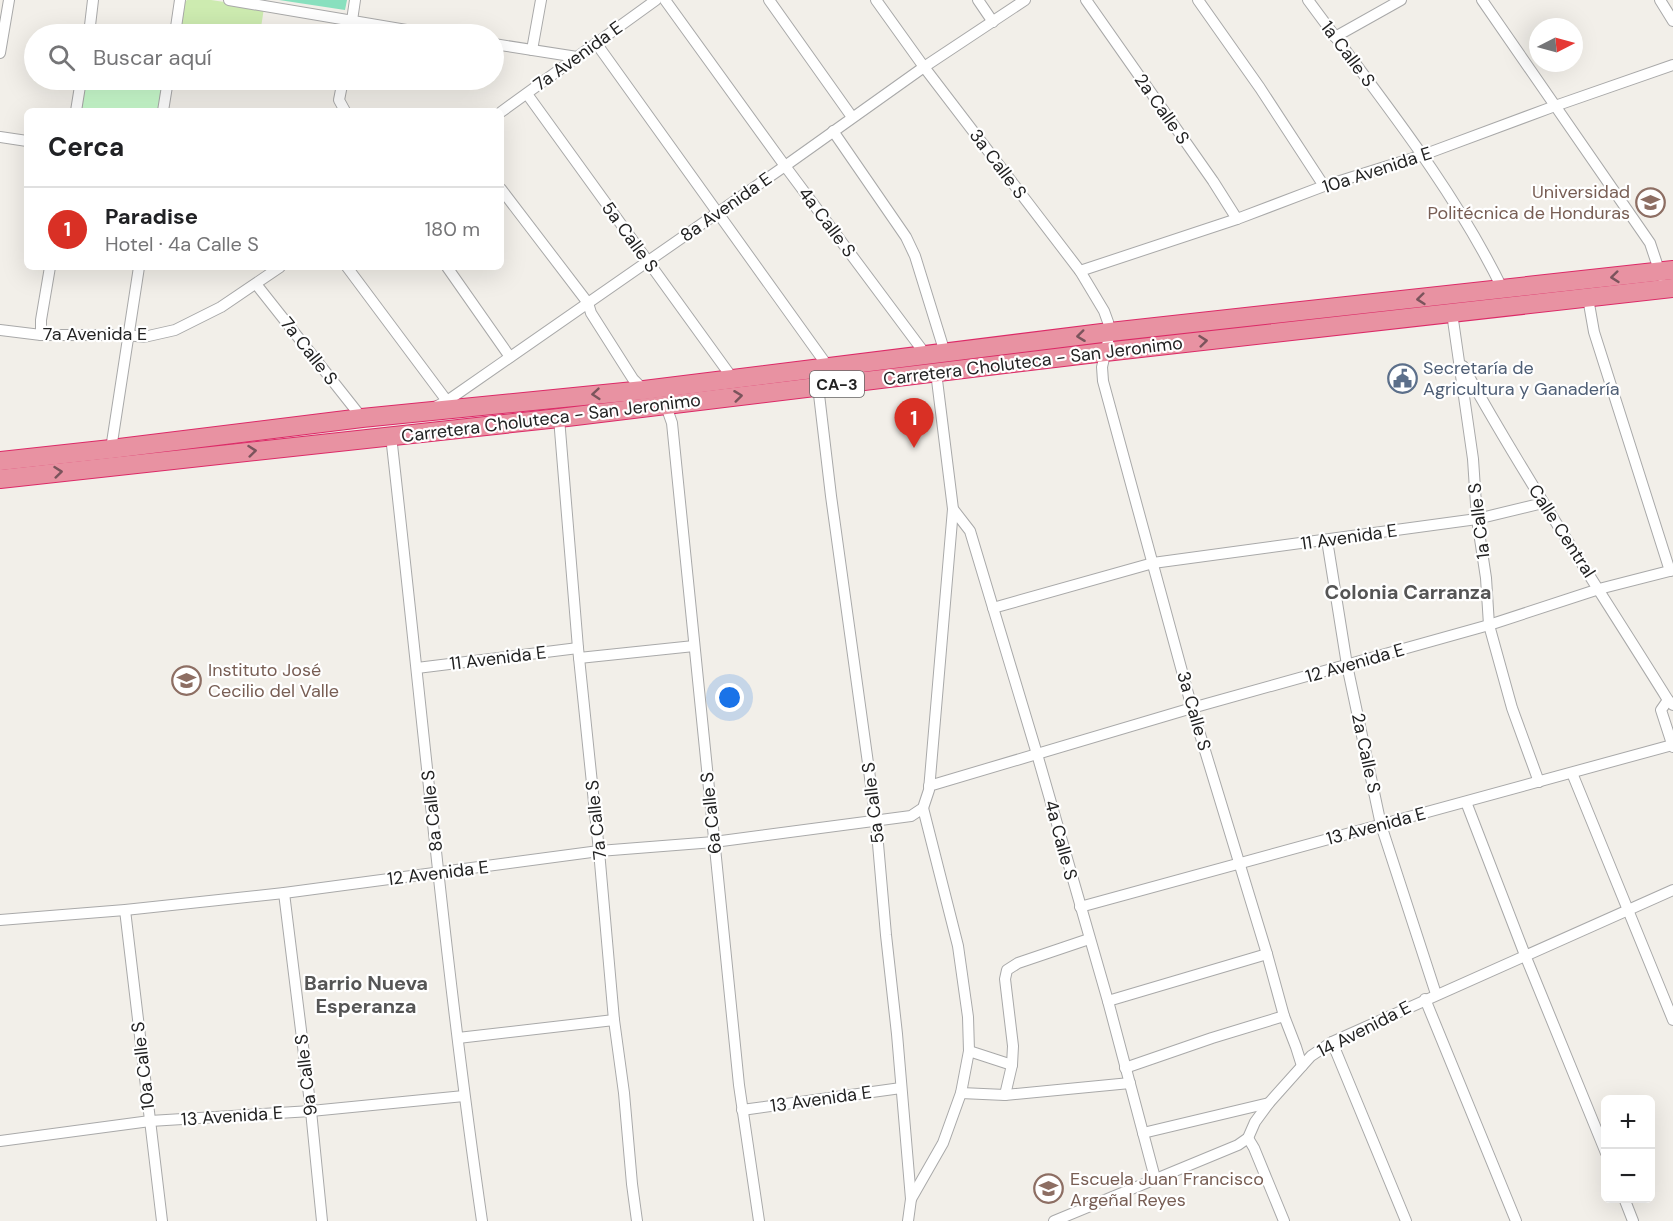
<!DOCTYPE html>
<html lang="es">
<meta charset="utf-8">
<style>
body{margin:0;font-family:"DM Sans",sans-serif;background:#f2f2f2;color:#202124}
.controls{position:absolute;right:18px;bottom:18px;display:grid;overflow:hidden;border-radius:9px;box-shadow:0 6px 24px #0002}
.controls button{width:54px;height:54px;display:grid;place-items:center;padding:0;border:0;border-bottom:2px solid #e0e0e0;background:#fff;color:#202124;font:30px sans-serif}
.compass{position:absolute;left:1529px;top:18px;width:54px;height:54px;border-radius:50%;background:#fff;box-shadow:0 6px 24px #0002;rotate:84deg}
.you{position:absolute;left:730px;top:698px;width:21px;height:21px;margin:-15px;border:4px solid #fff;border-radius:50%;background:#1a73e8;box-shadow:0 0 0 9px #1a73e833}
.badge{display:grid;place-items:center;width:39px;height:39px;border-radius:50%;background:#d93025;color:#fff;font-size:20px;font-weight:700}
.pin{position:absolute;translate:-50% -50px;filter:drop-shadow(0 2px 3px #0008)}
.pin::after{content:'';position:absolute;top:32px;width:21px;height:18px;background:inherit;clip-path:polygon(0 0,100% 0,50% 100%)}
.list{margin:0;padding:0;list-style:none}
h2{display:flex;justify-content:space-between;align-items:center;height:78px;margin:0;padding:0 24px;font-size:26px}
h2 small{font-size:20px;font-weight:400;color:#757577}
.list li{display:grid;grid-template-columns:39px 1fr auto;gap:18px;align-items:center;box-sizing:border-box;height:84px;padding:0 24px;border-top:2px solid #e0e0e0}
.list b{display:block;font-size:22px;white-space:nowrap}
.list p{margin:0;font-size:20px;white-space:nowrap;color:#757577}
.list em{font-size:20px;font-style:normal;color:#757577}
.icon{flex:none;width:33px;height:33px;fill:none;stroke:currentColor;stroke-width:2;stroke-linecap:round;stroke-linejoin:round}
.map{position:relative;flex:none;width:1673px;height:1221px;overflow:hidden}
.search{position:absolute;background:#fff;box-shadow:0 6px 24px #0002;left:24px;top:24px;width:480px;height:66px;display:flex;align-items:center;gap:15px;box-sizing:border-box;padding:0 21px;border-radius:33px;color:#757577;font-size:22px}
.panel{position:absolute;background:#fff;box-shadow:0 6px 24px #0002;left:24px;top:108px;width:480px;height:162px;border-radius:9px}
.map>svg:first-child{display:block}
.grass{fill:#cdebb0}
.park{fill:#c8facc}
.pitch{fill:#88e0be}
.lines{fill:none;stroke-linecap:round;stroke-linejoin:round}
.street-casing{stroke:#a9a9a9;stroke-width:12}
.highway-casing{stroke:#dc2a67;stroke-width:20}
.street{stroke:#fff;stroke-width:10}
.highway{stroke:#e892a2;stroke-width:18}
.oneway{stroke:#7b545c}
.labels{text-anchor:middle;dominant-baseline:central;stroke-width:4.5;stroke-linejoin:round;paint-order:stroke}
.shield{fill:#fff;stroke:#646464;stroke-width:1.5}
.shield-label{font-size:16px;font-weight:bold;fill:#222}
.street-label{font-size:18px;fill:#222;stroke:#fff}
.education-label{font-size:18px;fill:#785e54;stroke:#fff;text-anchor:start}
.service-label{font-size:18px;fill:#4e5e75;stroke:#fff;text-anchor:start}
.neighbourhood-label{font-size:20px;font-weight:bold;fill:#555;stroke:#fff}
</style>
<div class="map">
<svg width="1673" height="1221" viewBox="0 0 1673 1221">
<rect width="100%" height="100%" fill="#f2efe9"/>
<!-- grass -->
<path class="grass" d="M187 0H211L264 8 260 34H231V32L215 29 214 34H179L184 3Z"/>
<!-- park -->
<path class="park" d="M86 80H163L158 111H81Z"/>
<!-- pitch -->
<path class="pitch" d="M279 0H347L345 10Z"/>
<g class="lines">
<defs>
<g id="street">
<path d="M229 0 430 34"/>
<path d="M665 0 785 166 926 355"/>
<path d="M769 0 852 117"/>
<path d="M876 0 924 67 1080 271 1104 311 1108 322 1110 332 1102 367 1103 381 1192 708 1267 954 1284 1016 1296 1047 1302 1066"/>
<path d="M978 0 993 22"/>
<path d="M1086 0 1213 181 1237 219"/>
<path d="M1198 0 1260 88 1324 186"/>
<path d="M1308 0C1377 94 1452 185 1503 290"/>
<path d="M1482 0 1650 243 1661 276"/>
<path d="M1660 0 1673 21"/>
<path d="M89 34 93 0"/>
<path d="M175 34 180 0"/>
<path d="M350 34 355 0"/>
<path d="M1335 37 1401 0"/>
<path d="M596 43 829 368"/>
<path d="M494 44 577 57"/>
<path d="M532 50 541 0"/>
<path d="M0 53 9 0"/>
<path d="M343 80 339 100 345 111"/>
<path d="M527 94 733 379"/>
<path d="M76 111 81 80"/>
<path d="M163 111 168 80"/>
<path d="M501 112 656 0"/>
<path d="M833 131 906 237 915 256 945 353"/>
<path d="M0 137 27 141"/>
<path d="M501 189 588 303 591 313 633 379 645 391"/>
<path d="M347 267 447 401"/>
<path d="M447 267 510 357"/>
<path d="M1080 271 1237 219 1324 186 1423 155 1555 106 1673 65"/>
<path d="M256 284 362 418"/>
<path d="M1588 298 1594 332 1670 571"/>
<path d="M1452 313 1473 459 1477 519 1486 578 1489 625 1512 708 1539 782"/>
<path d="M0 330 41 335H128L144 337 175 330 221 307 280 267"/>
<path d="M41 335V320L50 267"/>
<path d="M1463 366C1526 480 1599 589 1668 700L1673 705"/>
<path d="M936 372 953 509 970 531 1037 754 1108 1001 1155 1178"/>
<path d="M818 386 831 496 876 821 886 935 897 1034 911 1199 908 1221"/>
<path d="M666 406 672 423 739 1085 759 1221"/>
<path d="M435 407 447 401 785 166 924 67 1025 0"/>
<path d="M559 418 578 648 599 851 614 1020 624 1093 632 1184 637 1221"/>
<path d="M391 436C421 698 444 960 482 1221"/>
<path d="M111 449 139 267"/>
<path d="M1327 540 1347 665 1381 825 1436 994"/>
<path d="M993 608 1153 563 1477 519 1543 503"/>
<path d="M579 658 694 646"/>
<path d="M417 668 578 648"/>
<path d="M1668 700 1661 710 1673 747"/>
<path d="M1572 773 1673 1020"/>
<path d="M929 786 1192 708 1489 625 1599 589 1673 570"/>
<path d="M1466 802 1525 955 1606 1153"/>
<path d="M284 893 311 1111 322 1221"/>
<path d="M1080 907 1672 745"/>
<path d="M125 910 162 1221"/>
<path d="M0 920 125 910 284 893 599 851 714 842 911 816 923 808 929 790 953 509"/>
<path d="M1425 999 1516 1221"/>
<path d="M1108 1001 1267 954"/>
<path d="M458 1038 614 1020"/>
<path d="M1332 1042 1406 1221"/>
<path d="M969 1051 1012 1065"/>
<path d="M1125 1068 1212 1038 1284 1016"/>
<path d="M961 1093 1005 1095 1130 1083"/>
<path d="M1005 1095 1012 1065 1013 1046 1005 979 1007 970 1018 963 1089 939"/>
<path d="M742 1110 901 1088"/>
<path d="M1143 1133 1269 1103"/>
<path d="M1248 1138 1254 1148 1284 1221"/>
<path d="M0 1141 150 1121 311 1111 464 1096"/>
<path d="M1624 1198 1633 1221"/>
<path d="M911 1199 943 1143 961 1093 969 1051 968 1017 958 946 923 808"/>
<path d="M1054 1221 1238 1145 1248 1138 1255 1122 1269 1103 1302 1066 1311 1056 1332 1042 1673 890"/>
</g>
<g id="highway">
<path d="M0 461 111 449 362 418 644 390 1110 332 1673 270"/>
<path d="M0 479 559 418 1105 352 1673 288"/>
</g>
</defs>
<!-- street casing -->
<use href="#street" class="street-casing"/>
<!-- highway casing -->
<use href="#highway" class="highway-casing"/>
<!-- street -->
<use href="#street" class="street"/>
<!-- highway -->
<use href="#highway" class="highway"/>
</g>
<!-- one-way arrows -->
<defs><path id="oneway-chevron" d="M-2-3.5L2.5 0L-2 3.5" fill="none" stroke-width="1.6" stroke-linecap="round" stroke-linejoin="round" transform="scale(1.5)"/></defs>
<g class="oneway">
<use href="#oneway-chevron" transform="translate(1615 277) rotate(174)"/>
<use href="#oneway-chevron" transform="translate(1421 299) rotate(174)"/>
<use href="#oneway-chevron" transform="translate(1081 336) rotate(173)"/>
<use href="#oneway-chevron" transform="translate(1203 341) rotate(-6)"/>
<use href="#oneway-chevron" transform="translate(596 394) rotate(175)"/>
<use href="#oneway-chevron" transform="translate(738 396) rotate(-7)"/>
<use href="#oneway-chevron" transform="translate(252 451) rotate(-6)"/>
<use href="#oneway-chevron" transform="translate(58 472) rotate(-6)"/>
</g>
<!-- icons -->
<defs>
<symbol id="university-ring" viewBox="-11 -11 22 22"><circle r="9.5" fill="#fff" stroke="#8d6e63" stroke-width="1.5"/><path d="M0-5L7-2L0 1L-7-2ZM-4 1L0 2.5L4 1V4Q0 6-4 4Z" fill="#8d6e63"/></symbol>
<symbol id="civic-ring" viewBox="-11 -11 22 22"><circle r="9.5" fill="#fff" stroke="#5c6f8a" stroke-width="1.5"/><path d="M-.6-6.5H3V-4.5H.6V-3L4-1V1h2V6H-6V1h2V-1L-.6-3ZM-1.2 2.5V6h2.4V2.5Z" fill="#5c6f8a"/></symbol>
<symbol id="school-ring" viewBox="-11 -11 22 22"><circle r="9.5" fill="#fff" stroke="#8d6e63" stroke-width="1.5"/><path d="M0-5L7-2L0 1L-7-2ZM-4 1L0 2.5L4 1V4Q0 6-4 4Z" fill="#8d6e63"/></symbol>
</defs>
<g fill-rule="evenodd">
<use href="#university-ring" x="1634" y="186" width="33" height="33"/>
<use href="#civic-ring" x="1386" y="362" width="33" height="33"/>
<use href="#school-ring" x="170" y="664" width="33" height="33"/>
<use href="#school-ring" x="1032" y="1172" width="33" height="33"/>
</g>
<g class="labels">
<!-- shield labels -->
<rect class="shield" x="810" y="371" width="54" height="26" rx="4.5"/>
<g class="shield-label">
<text x="837" y="384">CA-3</text>
</g>
<!-- street labels -->
<g class="street-label">
<text transform="translate(1348 54) rotate(53)">1a Calle S</text>
<text transform="translate(578 56) rotate(-36)">7a Avenida E</text>
<text transform="translate(1162 109) rotate(55)">2a Calle S</text>
<text transform="translate(998 164) rotate(53)">3a Calle S</text>
<text transform="translate(1377 170) rotate(-18)">10a Avenida E</text>
<text transform="translate(726 207) rotate(-35)">8a Avenida E</text>
<text transform="translate(827 222) rotate(53)">4a Calle S</text>
<text transform="translate(630 237) rotate(54)">5a Calle S</text>
<text x="95" y="334">7a Avenida E</text>
<text transform="translate(309 351) rotate(52)">7a Calle S</text>
<text transform="translate(1033 361) rotate(-7)">Carretera Choluteca - San Jeronimo</text>
<text transform="translate(551 418) rotate(-7)">Carretera Choluteca - San Jeronimo</text>
<text transform="translate(1479 521) rotate(-97)">1a Calle S</text>
<text transform="translate(1562 531) rotate(57)">Calle Central</text>
<text transform="translate(1349 537) rotate(-8)">11 Avenida E</text>
<text transform="translate(498 658) rotate(-7)">11 Avenida E</text>
<text transform="translate(1355 663) rotate(-16)">12 Avenida E</text>
<text transform="translate(1194 711) rotate(74)">3a Calle S</text>
<text transform="translate(1366 753) rotate(78)">2a Calle S</text>
<text transform="translate(873 803) rotate(-97)">5a Calle S</text>
<text transform="translate(432 811) rotate(-96)">8a Calle S</text>
<text transform="translate(711 813) rotate(-96)">6a Calle S</text>
<text transform="translate(596 820) rotate(-96)">7a Calle S</text>
<text transform="translate(1376 826) rotate(-15)">13 Avenida E</text>
<text transform="translate(1061 840) rotate(75)">4a Calle S</text>
<text transform="translate(438 873) rotate(-7)">12 Avenida E</text>
<text transform="translate(1364 1029) rotate(-27)">14 Avenida E</text>
<text transform="translate(143 1066) rotate(-97)">10a Calle S</text>
<text transform="translate(306 1075) rotate(-97)">9a Calle S</text>
<text transform="translate(821 1099) rotate(-8)">13 Avenida E</text>
<text transform="translate(232 1116) rotate(-4)">13 Avenida E</text>
</g>
<!-- education labels -->
<g class="education-label">
<text x="1630" y="192" text-anchor="end">Universidad<tspan x="1630" dy="21">Politécnica de Honduras</tspan></text>
<text x="208" y="670">Instituto José<tspan x="208" dy="21">Cecilio del Valle</tspan></text>
<text x="1070" y="1179">Escuela Juan Francisco<tspan x="1070" dy="21">Argeñal Reyes</tspan></text>
</g>
<!-- service labels -->
<g class="service-label">
<text x="1423" y="368">Secretaría de<tspan x="1423" dy="21">Agricultura y Ganadería</tspan></text>
</g>
<!-- neighbourhood labels -->
<g class="neighbourhood-label">
<text x="1408" y="592">Colonia Carranza</text>
<text x="366" y="983">Barrio Nueva<tspan x="366" dy="23">Esperanza</tspan></text>
</g>
</g>
</svg>
<div class="controls">
<button>+</button>
<button>−</button>
</div>
<svg class="compass" viewBox="-18 -18 36 36"><path d="M0-13l5 13h-10z" fill="#e53935"/><path d="M0 13l5-13h-10z" fill="#757577"/></svg>
<div class="you"></div>
<div class="pin badge" style="left:914px;top:448px">1</div>
<div class="search"><svg class="icon" aria-label="search" viewBox="0 0 24 24"><circle cx="10" cy="10" r="6"/><path d="M15 15l6 6"/></svg>Buscar aquí</div>
<section class="panel">
<h2>Cerca<small></small></h2>
<ul class="list">
<li><span class="badge">1</span><div><b>Paradise</b><p>Hotel · 4a Calle S</p></div><em>180 m</em></li>
</ul>
</section>
</div>
